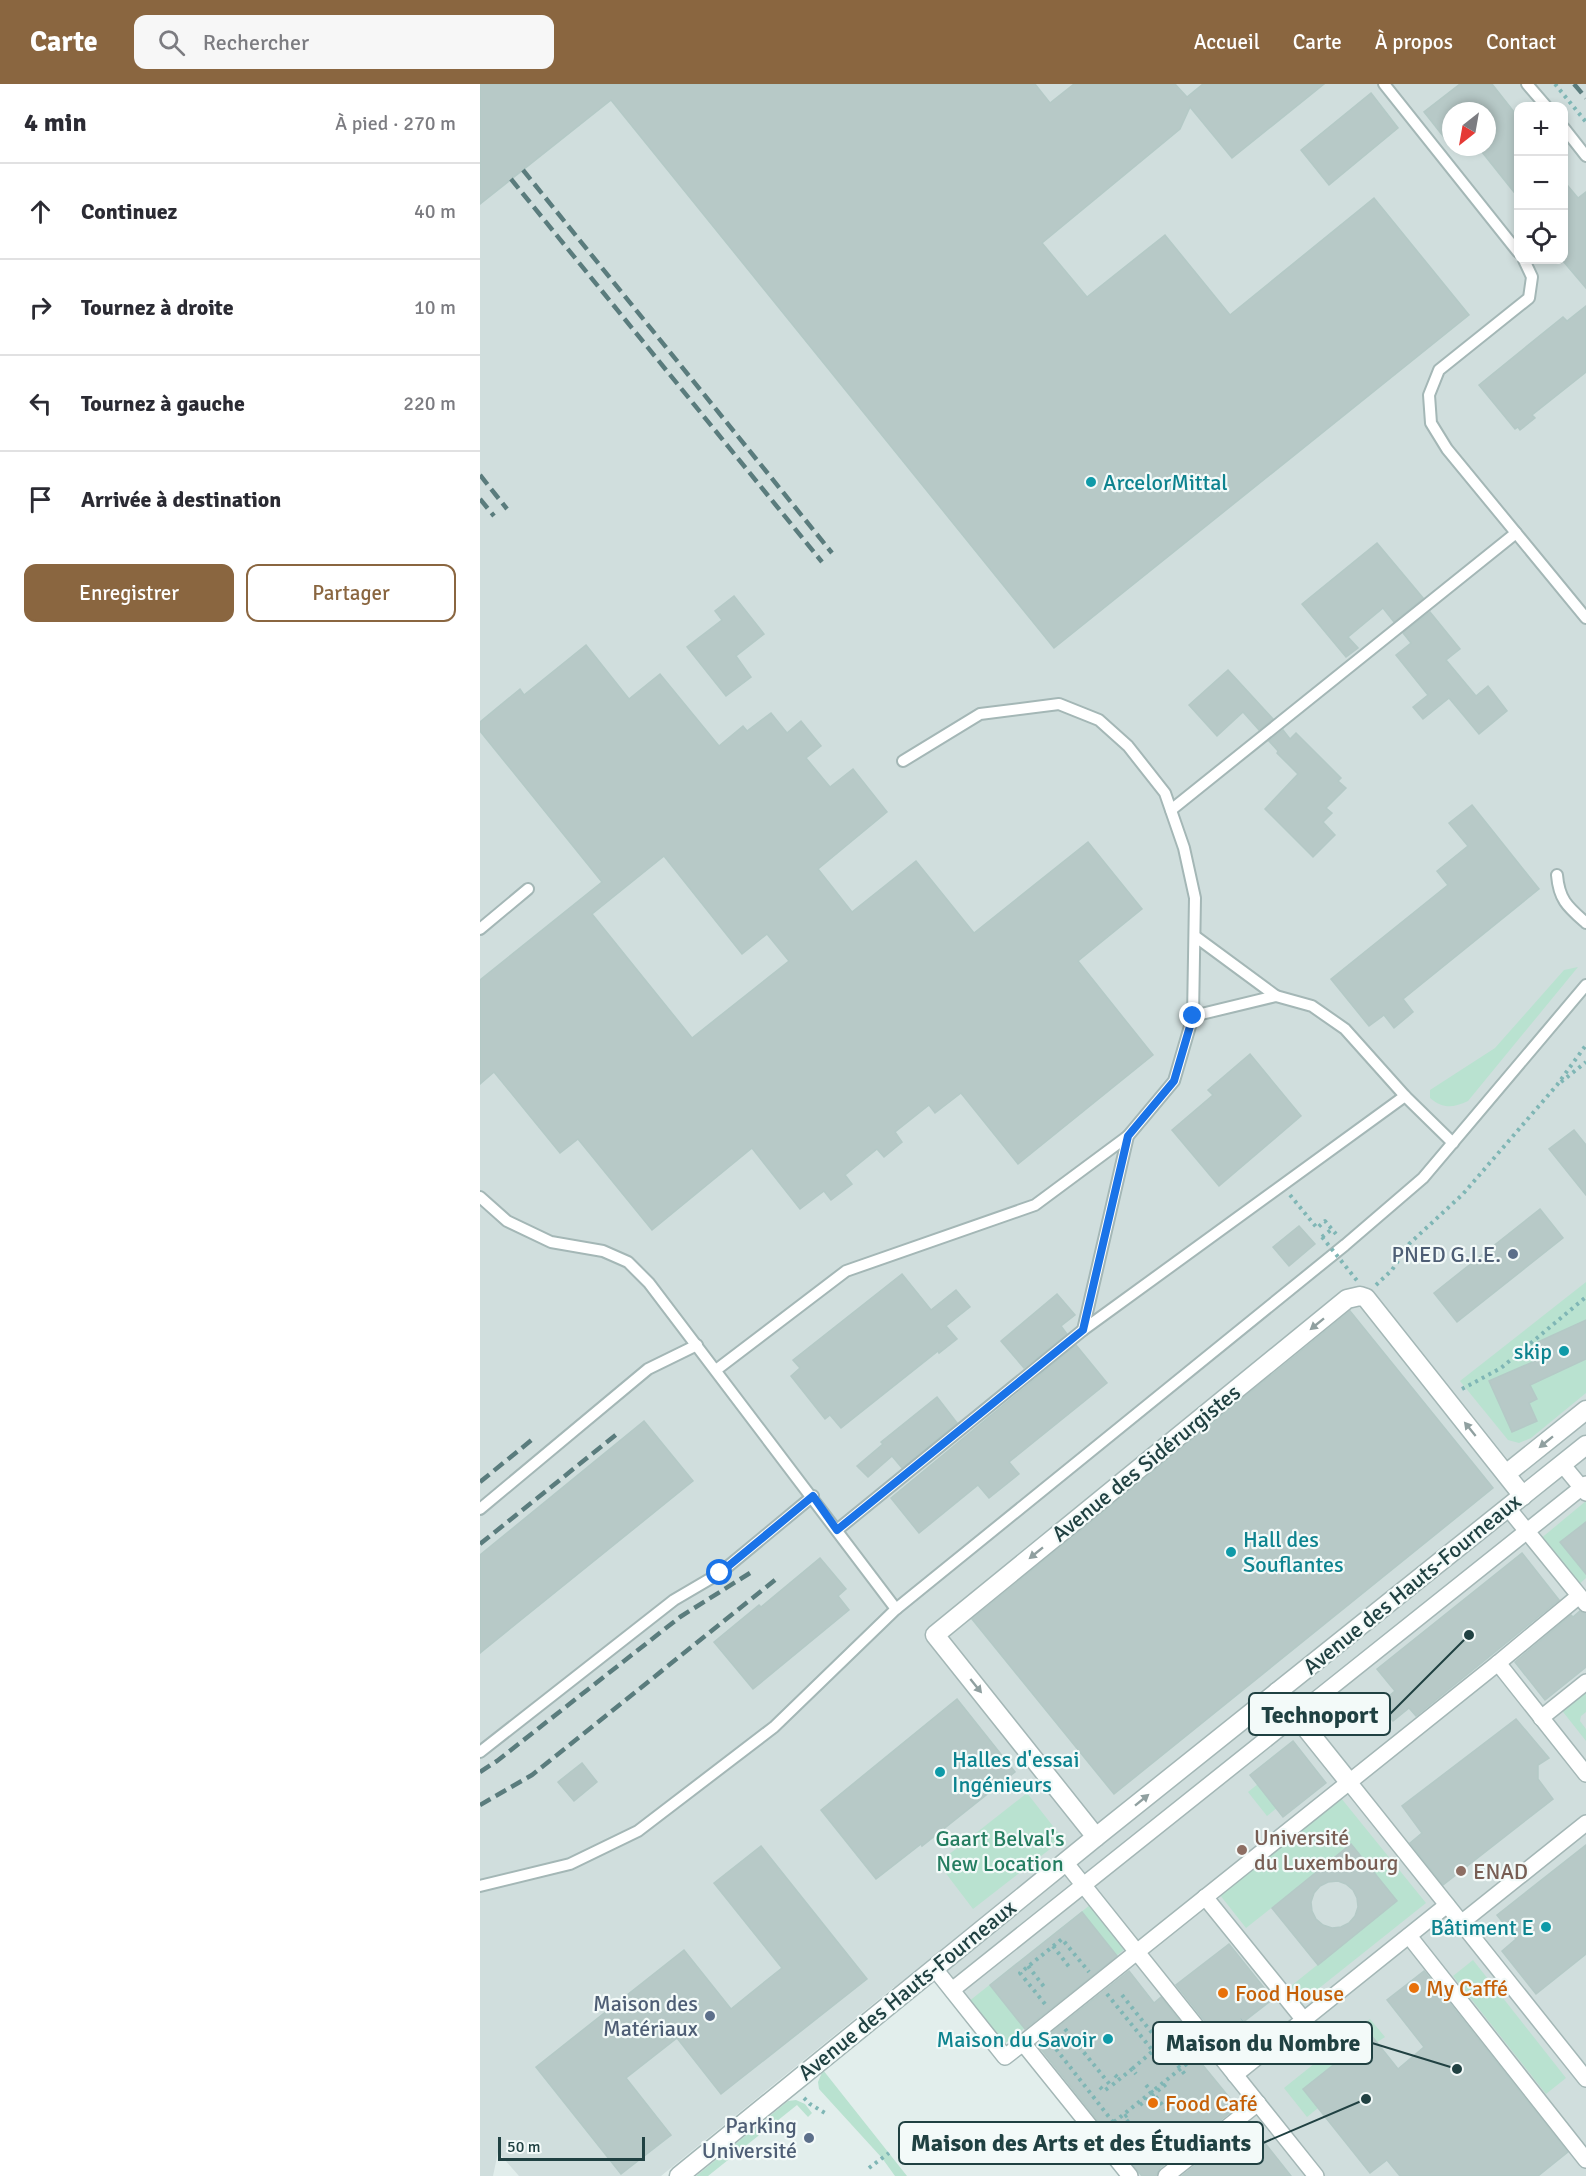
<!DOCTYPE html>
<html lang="fr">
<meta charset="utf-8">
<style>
body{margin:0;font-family:Signika,sans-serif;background:#f7f7f7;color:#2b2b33}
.controls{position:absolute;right:18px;top:18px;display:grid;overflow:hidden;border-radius:12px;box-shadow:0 3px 9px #0003}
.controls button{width:54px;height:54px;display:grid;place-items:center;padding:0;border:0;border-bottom:2px solid #e1e1e2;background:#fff;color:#2b2b33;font:30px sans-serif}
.compass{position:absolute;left:962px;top:18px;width:54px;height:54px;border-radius:50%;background:#fff;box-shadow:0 3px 9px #0003;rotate:211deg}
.scale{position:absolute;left:18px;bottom:15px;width:147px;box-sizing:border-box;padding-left:6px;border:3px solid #204142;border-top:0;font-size:16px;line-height:21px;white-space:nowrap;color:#204142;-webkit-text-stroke:4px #f3faf9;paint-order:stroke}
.stop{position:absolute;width:18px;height:18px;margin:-14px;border:4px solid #1a73e8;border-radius:50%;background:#fff}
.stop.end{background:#1a73e8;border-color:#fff;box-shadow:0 2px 6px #0008}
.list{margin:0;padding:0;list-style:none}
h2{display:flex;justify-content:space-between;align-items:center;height:78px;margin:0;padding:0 24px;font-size:26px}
h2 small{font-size:20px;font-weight:400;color:#7c7c81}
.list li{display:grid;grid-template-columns:39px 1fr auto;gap:18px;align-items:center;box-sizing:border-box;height:96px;padding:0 24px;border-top:2px solid #e1e1e2}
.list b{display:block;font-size:22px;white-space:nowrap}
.list em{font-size:20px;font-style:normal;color:#7c7c81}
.actions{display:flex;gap:12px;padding:18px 24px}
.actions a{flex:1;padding:14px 0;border:2px solid #8a6640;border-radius:12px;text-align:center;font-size:21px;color:#8a6640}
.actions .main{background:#8a6640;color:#fff}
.icon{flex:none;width:33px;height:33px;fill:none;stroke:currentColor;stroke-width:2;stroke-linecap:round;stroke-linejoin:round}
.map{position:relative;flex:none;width:1106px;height:2092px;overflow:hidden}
header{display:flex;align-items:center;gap:36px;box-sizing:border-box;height:84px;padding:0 30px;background:#8a6640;color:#fff}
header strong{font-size:28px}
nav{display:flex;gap:33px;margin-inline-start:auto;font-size:21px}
.search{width:420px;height:54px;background:#f7f7f7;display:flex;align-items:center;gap:15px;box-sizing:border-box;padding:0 21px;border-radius:12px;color:#7c7c81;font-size:22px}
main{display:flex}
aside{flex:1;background:#fff}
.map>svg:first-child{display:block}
.built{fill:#d0dedd;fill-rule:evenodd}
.green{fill:#b9e2d0}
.building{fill:#b7c9c7;stroke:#b4c9c6;stroke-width:1.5;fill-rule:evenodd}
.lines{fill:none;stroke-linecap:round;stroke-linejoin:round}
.service-casing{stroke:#a4b7b6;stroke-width:14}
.pedestrian-casing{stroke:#a4b7b6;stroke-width:18}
.minor-casing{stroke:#a4b7b6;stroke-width:21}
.path{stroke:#7fb6b5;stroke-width:4;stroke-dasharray:3 4.5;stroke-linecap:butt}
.service{stroke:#fff;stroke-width:10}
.pedestrian{stroke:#fff;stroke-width:15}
.minor{stroke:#fff;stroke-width:18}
.rail{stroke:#5a7c7d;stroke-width:4.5;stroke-dasharray:12 6;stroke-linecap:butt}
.path-bridge{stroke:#7fb6b5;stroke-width:4;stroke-dasharray:3 4.5;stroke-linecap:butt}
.oneway{fill:#90a0a0}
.route{stroke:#1a73e8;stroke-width:8}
.culture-dot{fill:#0f9aa8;stroke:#f3faf9;stroke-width:2}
.service-dot{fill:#5c6f8a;stroke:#f3faf9;stroke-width:2}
.education-dot{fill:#8d6e63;stroke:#f3faf9;stroke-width:2}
.food-dot{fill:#e8710a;stroke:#f3faf9;stroke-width:2}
.labels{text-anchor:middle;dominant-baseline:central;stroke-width:4.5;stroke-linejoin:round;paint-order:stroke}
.culture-label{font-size:22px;fill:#0d838f;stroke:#f3faf9;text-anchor:start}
.service-label{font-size:22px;fill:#4e5e75;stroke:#f3faf9;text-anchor:end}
.street-label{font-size:22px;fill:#204142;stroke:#f3faf9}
.education-label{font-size:22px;fill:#785e54;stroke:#f3faf9;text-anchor:start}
.park-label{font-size:22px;fill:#257e61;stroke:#f3faf9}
.food-label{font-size:22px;fill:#c56008;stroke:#f3faf9;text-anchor:start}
.leader{fill:none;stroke:#204142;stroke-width:2}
.callout-dot{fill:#204142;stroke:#f3faf9;stroke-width:2}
.callout{fill:#f3faf9;stroke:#204142;stroke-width:2}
.callout-label{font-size:24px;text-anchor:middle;font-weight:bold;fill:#204142}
</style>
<header>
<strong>Carte</strong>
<div class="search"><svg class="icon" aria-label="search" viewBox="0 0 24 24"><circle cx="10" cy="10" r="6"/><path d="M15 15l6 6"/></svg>Rechercher</div>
<nav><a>Accueil</a><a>Carte</a><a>À propos</a><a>Contact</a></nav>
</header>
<main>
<aside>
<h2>4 min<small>À pied · 270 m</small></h2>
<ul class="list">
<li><svg class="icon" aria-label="ahead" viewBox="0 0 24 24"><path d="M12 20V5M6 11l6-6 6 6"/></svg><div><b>Continuez</b></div><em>40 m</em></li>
<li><svg class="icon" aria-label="right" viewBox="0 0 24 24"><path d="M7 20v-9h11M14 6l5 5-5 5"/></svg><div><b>Tournez à droite</b></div><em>10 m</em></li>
<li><svg class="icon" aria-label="left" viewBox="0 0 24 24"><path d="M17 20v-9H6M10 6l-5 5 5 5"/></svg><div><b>Tournez à gauche</b></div><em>220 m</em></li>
<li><svg class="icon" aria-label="arrive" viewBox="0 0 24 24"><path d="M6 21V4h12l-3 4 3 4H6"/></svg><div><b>Arrivée à destination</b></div></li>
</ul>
<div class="actions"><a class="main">Enregistrer</a><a>Partager</a></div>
</aside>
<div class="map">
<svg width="1106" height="2092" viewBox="0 0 1106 2092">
<rect width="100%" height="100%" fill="#e2eeec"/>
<!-- built -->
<path class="built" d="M0 0H1106V2092H650L537 1950 523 1961 459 1882 421 1911 414 1903 181 2092H39L18 2068 13 2092H0ZM1038 22H1084V176H1038ZM971 27H1007V63H971Z"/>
<!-- green -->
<g class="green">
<path d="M1098 883 988 1017C973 1024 963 1025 950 1014V1006L1015 964 1084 886Z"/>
<path d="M1106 1198V1309L1051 1354 1039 1359 1028 1356 980 1297Z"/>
<path d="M1106 1417V1494L1097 1502 1059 1456Z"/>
<path d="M1106 1603V1628L1101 1632 1100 1637 1106 1645V1657L1080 1624Z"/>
<path d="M820 1666 839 1690 787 1732 768 1708Z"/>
<path d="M547 1709 583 1755 493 1825 458 1779Z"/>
<path d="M861 1714 946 1819 823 1917 811 1902 917 1817 871 1761 766 1844 740 1811Z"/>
<path d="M610 1821 645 1865 523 1961 488 1918Z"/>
<path d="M993 1876 1086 1994 1066 2010 973 1892Z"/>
<path d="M890 1935 905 1953 824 2005 838 2024 827 2033 804 2004Z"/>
<path d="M343 1986 427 2092H415L402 2074 339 2005 338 1998Z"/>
<path d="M316 2016 325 2020 332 2029 328 2033 317 2021 228 2092H216L308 2017Z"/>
</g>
<!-- building -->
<g class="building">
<path d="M0 0H555L570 19 594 0H695L707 13 723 0H844L752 74 710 23 700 45 562 159 607 213 685 151 750 231 894 114 989 231 574 564 131 16 0 120Z"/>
<path d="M980 0H1012L1038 33V113L998 63H1007V27H971V62L944 28Z"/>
<path d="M891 9 918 44 849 101 821 66Z"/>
<path d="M1083 96 1098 114 1106 108V204L1083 177Z"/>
<path d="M1106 222V288L1052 331 1055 334 1040 346 1038 343 1035 345 999 301 1083 233 1087 237Z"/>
<path d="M897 459 943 514 914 538 903 524 868 553 878 564 866 573 822 520Z"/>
<path d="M254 512 284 550 256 572 271 593 246 612 207 563 242 536 235 527Z"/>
<path d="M950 528 980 565 966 576 996 612 1008 602 1027 627 999 650 969 614 943 635 933 623 948 611 916 571 931 559 923 549Z"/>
<path d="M106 561 149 615 180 590 239 662 263 642 267 647 291 629 307 649 321 637 341 662 326 674 350 703 373 685 407 728 338 785 372 828 436 777 494 849 608 758 662 825 598 877 673 971 538 1080 481 1009 455 1029 449 1021 415 1048 422 1058 404 1073 397 1065 365 1091 372 1100 351 1116 344 1107 320 1125 272 1064 172 1146 98 1055 80 1069 14 988 0 1000V896L122 798 0 647V638L40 605 44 611ZM184 772 262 870 287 850 309 877 212 954 112 830Z"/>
<path d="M748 586 793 635 779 646 763 628 737 652 709 621Z"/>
<path d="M803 646 810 655 816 649 861 694 858 697 866 704 846 724 852 729 843 738 855 751 833 773 785 725 818 690 797 669 798 667 789 657Z"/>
<path d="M992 721 1059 805 923 915 933 928 914 944 904 931 889 942 851 895 968 801 957 787 988 762 969 739Z"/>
<path d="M770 970 821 1032 739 1102 692 1046 733 1011 728 1006Z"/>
<path d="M1094 1046 1106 1061V1111L1069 1065Z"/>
<path d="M1060 1125 1083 1154 977 1238 954 1209Z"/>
<path d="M819 1142 835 1160 809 1182 793 1163Z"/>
<path d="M422 1190 451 1226 476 1206 490 1223 466 1242 477 1255 459 1269 458 1267 361 1344 350 1331 345 1335 311 1292 320 1284 313 1276Z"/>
<path d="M577 1210 595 1231 581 1242 587 1250 544 1284 521 1257Z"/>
<path d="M870 1227 1013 1404 634 1710 492 1535Z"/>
<path d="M1106 1236V1275L1050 1301 1057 1315 1049 1319 1057 1337 1032 1348 1009 1297 1064 1273 1058 1258Z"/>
<path d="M596 1261 627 1299 529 1378 539 1390 509 1414 498 1401 439 1449 411 1414Z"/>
<path d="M457 1313 477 1339 422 1384 412 1372 388 1393 377 1382 403 1360 401 1358Z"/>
<path d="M164 1337 213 1397 0 1569V1471Z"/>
<path d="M1106 1438V1490L1080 1458Z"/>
<path d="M1042 1469 1079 1516 936 1632 929 1624 913 1637 899 1620 915 1607 897 1585Z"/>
<path d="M340 1474 366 1505 358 1512 369 1526 273 1605 234 1558 279 1521 281 1523Z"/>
<path d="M1100 1527 1106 1530V1583L1065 1616 1035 1578 1091 1531 1093 1533Z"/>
<path d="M477 1615 535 1688 442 1762 441 1760 396 1795 341 1726Z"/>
<path d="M1036 1635 1069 1674 1058 1681V1695L1073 1715 963 1801 930 1759 942 1749 922 1722Z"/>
<path d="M813 1657 846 1699 803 1733 770 1691Z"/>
<path d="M102 1679 117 1698 94 1717 78 1698Z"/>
<path d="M871 1760 917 1817 838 1881 792 1824ZM858 1797 866 1800 873 1806 877 1814 878 1823 875 1832 869 1839 861 1843 852 1844 843 1841 836 1835 832 1827 831 1818 834 1809 840 1802 848 1798Z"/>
<path d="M1106 1761V1870L1056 1910 1022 1867 1036 1855 1017 1831Z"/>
<path d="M281 1762 387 1895 241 2010 197 1954 146 1994 191 2051 141 2090 56 1983 204 1866 251 1925 302 1884 234 1799Z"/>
<path d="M602 1828 637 1872 545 1945 510 1901Z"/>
<path d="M749 1860 793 1915 740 1956 696 1901Z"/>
<path d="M649 1887 674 1919 681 1913 725 1969 717 1974 757 2023 680 2084 676 2092H662L557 1960Z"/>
<path d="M944 1887 1088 2068 1058 2092H920L907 2076 890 2089 823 2005 891 1951 918 1985 944 1963 907 1916Z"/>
<path d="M769 2039 811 2092H702Z"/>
</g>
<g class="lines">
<defs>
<g id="service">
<path d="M904 0 1038 168"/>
<path d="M1047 0 1066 22"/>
<path d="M1084 44 1106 72"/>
<path d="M1044 176 1052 193 1049 214 959 286 949 311 951 339 967 365 1106 534"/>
<path d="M423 677 500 630 579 620 619 636 648 662 685 709 704 764 715 814 713 932 694 997 648 1052 603 1246 925 1012"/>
<path d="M691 726 1036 449"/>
<path d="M1077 791C1079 816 1088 823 1106 839"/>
<path d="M0 845 48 805"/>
<path d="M716 853 796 912"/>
<path d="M713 932 796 912 832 922 865 945 925 1012 973 1059"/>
<path d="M0 1113 27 1137 71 1158 123 1167 148 1178 169 1199 416 1525"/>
<path d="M236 1286 366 1187 555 1121 648 1052"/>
<path d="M0 1425 168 1285 217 1261"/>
<path d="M357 1446 603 1246"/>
<path d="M0 1668 194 1516 240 1489 333 1412"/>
<path d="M0 1802 90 1780 158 1747 294 1643 416 1525 865 1161 943 1094 1106 901"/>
</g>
<g id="pedestrian">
<path d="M1082 1380 1106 1409"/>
<path d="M1028 1424 1106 1520"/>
<path d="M1018 1579 1106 1690"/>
<path d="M1061 1634 1106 1598"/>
<path d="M869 1698 1106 1995"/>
<path d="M585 1778 836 2092"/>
<path d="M725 1813 801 1907"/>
<path d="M981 1839 1106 1739"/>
<path d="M929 1852 1106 2076"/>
<path d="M455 1885 525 1973 543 1959 650 2092"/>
<path d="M472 1906 1106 1400"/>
<path d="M803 1910 824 1936"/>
<path d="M543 1959 1018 1579 1099 1512"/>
<path d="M755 1991 967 1821"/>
<path d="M686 2092 778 2019"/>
</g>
<g id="minor">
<path d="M1026 1390 1106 1326"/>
<path d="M797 1608 869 1698"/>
<path d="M616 1753 455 1551 867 1215 880 1212 886 1214 1043 1412"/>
<path d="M199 2092 616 1753 1106 1361"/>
</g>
</defs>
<!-- service casing -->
<use href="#service" class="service-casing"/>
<!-- pedestrian casing -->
<use href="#pedestrian" class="pedestrian-casing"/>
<!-- minor casing -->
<use href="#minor" class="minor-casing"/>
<!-- path -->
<g class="path">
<path d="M1075 0 1106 38"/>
<path d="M1081 998 1106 978"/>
<path d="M810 1111 837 1144 845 1137 856 1150"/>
<path d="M842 1153 852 1145"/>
<path d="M896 1201 912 1186 929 1160 983 1110 1077 1001 1106 961"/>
<path d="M982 1305 1021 1284 1106 1213"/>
<path d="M573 1862 590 1884"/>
<path d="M548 1882 565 1904"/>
<path d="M627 1910 673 1967 652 1985"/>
<path d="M642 1911 707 1993"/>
<path d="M565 1920 540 1889 582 1855 609 1888"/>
<path d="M585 1945 631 2002 652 1985 656 1990"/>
<path d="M744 1950 762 1936"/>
<path d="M576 1965 640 2047"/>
<path d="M673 1967 679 1963 674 1957"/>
<path d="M635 1991 639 1995"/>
<path d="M666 2001 689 2029"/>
<path d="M620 2003 624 2007 631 2002"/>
<path d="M324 2014 330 2020 345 2029"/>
<path d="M660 2021 689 1998"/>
<path d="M647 2031 644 2033 649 2039"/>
<path d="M634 2038 719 1970"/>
<path d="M389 2084 409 2069"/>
</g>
<!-- service -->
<use href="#service" class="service"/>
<!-- pedestrian -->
<use href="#pedestrian" class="pedestrian"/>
<!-- minor -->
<use href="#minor" class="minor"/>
<!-- rail -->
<g class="rail">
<path d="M1094 0 1106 14"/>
<path d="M43 86 352 469"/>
<path d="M31 95 342 478"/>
<path d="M0 391 27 425"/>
<path d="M0 415 14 432"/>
<path d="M0 1398 54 1354"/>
<path d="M0 1460 137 1350"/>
<path d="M0 1688 17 1677 200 1533 270 1489"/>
<path d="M0 1721 52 1691 295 1496"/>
</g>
<!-- path-bridge -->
<path class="path-bridge" d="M842 1153 879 1199"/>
</g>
<!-- one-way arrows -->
<defs><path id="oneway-solid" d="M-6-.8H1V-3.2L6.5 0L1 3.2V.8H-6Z" transform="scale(1.5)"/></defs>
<g class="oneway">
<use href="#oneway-solid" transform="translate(837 1240) rotate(141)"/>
<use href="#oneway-solid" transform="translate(990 1345) rotate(-129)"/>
<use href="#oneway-solid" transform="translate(1066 1358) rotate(141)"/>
<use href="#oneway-solid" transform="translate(556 1469) rotate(141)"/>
<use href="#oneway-solid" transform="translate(496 1602) rotate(51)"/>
<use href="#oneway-solid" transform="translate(662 1716) rotate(-39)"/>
</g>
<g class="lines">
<!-- route -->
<path class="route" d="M240 1489 333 1412 357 1446 603 1246 648 1052 694 997 713 932"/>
</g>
<!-- markers -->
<g class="culture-dot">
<circle cx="611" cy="398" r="6"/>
<circle cx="1084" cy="1267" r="6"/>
<circle cx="751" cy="1468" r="6"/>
<circle cx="460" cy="1688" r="6"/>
<circle cx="1066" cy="1843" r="6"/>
<circle cx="628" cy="1955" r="6"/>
</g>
<g class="service-dot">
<circle cx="1033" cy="1170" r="6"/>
<circle cx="230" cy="1932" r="6"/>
<circle cx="329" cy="2054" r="6"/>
</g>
<g class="education-dot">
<circle cx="762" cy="1766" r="6"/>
<circle cx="981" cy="1787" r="6"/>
</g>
<g class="food-dot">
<circle cx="934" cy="1904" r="6"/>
<circle cx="743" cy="1909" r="6"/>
<circle cx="673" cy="2019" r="6"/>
</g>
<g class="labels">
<!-- culture labels -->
<g class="culture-label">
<text x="623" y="398">ArcelorMittal</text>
<text x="1072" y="1267" text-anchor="end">skip</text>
<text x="763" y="1455">Hall des<tspan x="763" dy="25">Souflantes</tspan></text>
<text x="472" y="1675">Halles d'essai<tspan x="472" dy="25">Ingénieurs</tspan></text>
<text x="1054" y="1843" text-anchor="end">Bâtiment E</text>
<text x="616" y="1955" text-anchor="end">Maison du Savoir</text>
</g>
<!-- service labels -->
<g class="service-label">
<text x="1021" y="1170">PNED G.I.E.</text>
<text x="218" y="1919">Maison des<tspan x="218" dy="25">Matériaux</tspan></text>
<text x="317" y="2041">Parking<tspan x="317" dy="25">Université</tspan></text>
</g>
<!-- street labels -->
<g class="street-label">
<text transform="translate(666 1379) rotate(-39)">Avenue des Sidérurgistes</text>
<text transform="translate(932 1500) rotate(-39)">Avenue des Hauts-Fourneaux</text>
<text transform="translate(427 1906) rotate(-39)">Avenue des Hauts-Fourneaux</text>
</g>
<!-- education labels -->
<g class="education-label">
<text x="774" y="1753">Université<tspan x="774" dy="25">du Luxembourg</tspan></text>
<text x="993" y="1787">ENAD</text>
</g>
<!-- park labels -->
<g class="park-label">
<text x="520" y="1754">Gaart Belval's<tspan x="520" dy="25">New Location</tspan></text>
</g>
<!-- food labels -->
<g class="food-label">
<text x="946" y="1904">My Caffé</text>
<text x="755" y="1909">Food House</text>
<text x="685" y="2019">Food Café</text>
</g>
</g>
<!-- callouts -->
<path class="leader" d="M989 1551L910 1630M977 1985L892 1959M886 2015L783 2059"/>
<g class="callout-dot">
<circle cx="989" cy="1551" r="6"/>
<circle cx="977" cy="1985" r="6"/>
<circle cx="886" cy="2015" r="6"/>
</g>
<g class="callout">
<rect x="769" y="1609" width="141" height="42" rx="6"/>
<rect x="673" y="1938" width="219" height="42" rx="6"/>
<rect x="419" y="2038" width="364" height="42" rx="6"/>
</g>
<g class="callout-label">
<text x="840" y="1639">Technoport</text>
<text x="783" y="1967">Maison du Nombre</text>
<text x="601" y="2067">Maison des Arts et des Étudiants</text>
</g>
</svg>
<div class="controls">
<button>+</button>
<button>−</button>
<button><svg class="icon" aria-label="locate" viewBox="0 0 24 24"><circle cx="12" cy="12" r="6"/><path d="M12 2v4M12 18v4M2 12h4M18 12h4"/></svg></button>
</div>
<svg class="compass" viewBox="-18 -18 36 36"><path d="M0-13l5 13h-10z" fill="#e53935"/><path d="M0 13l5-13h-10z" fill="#7c7c81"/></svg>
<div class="scale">50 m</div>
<div class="stop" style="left:240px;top:1489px"></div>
<div class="stop end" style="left:713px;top:932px"></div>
</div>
</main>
